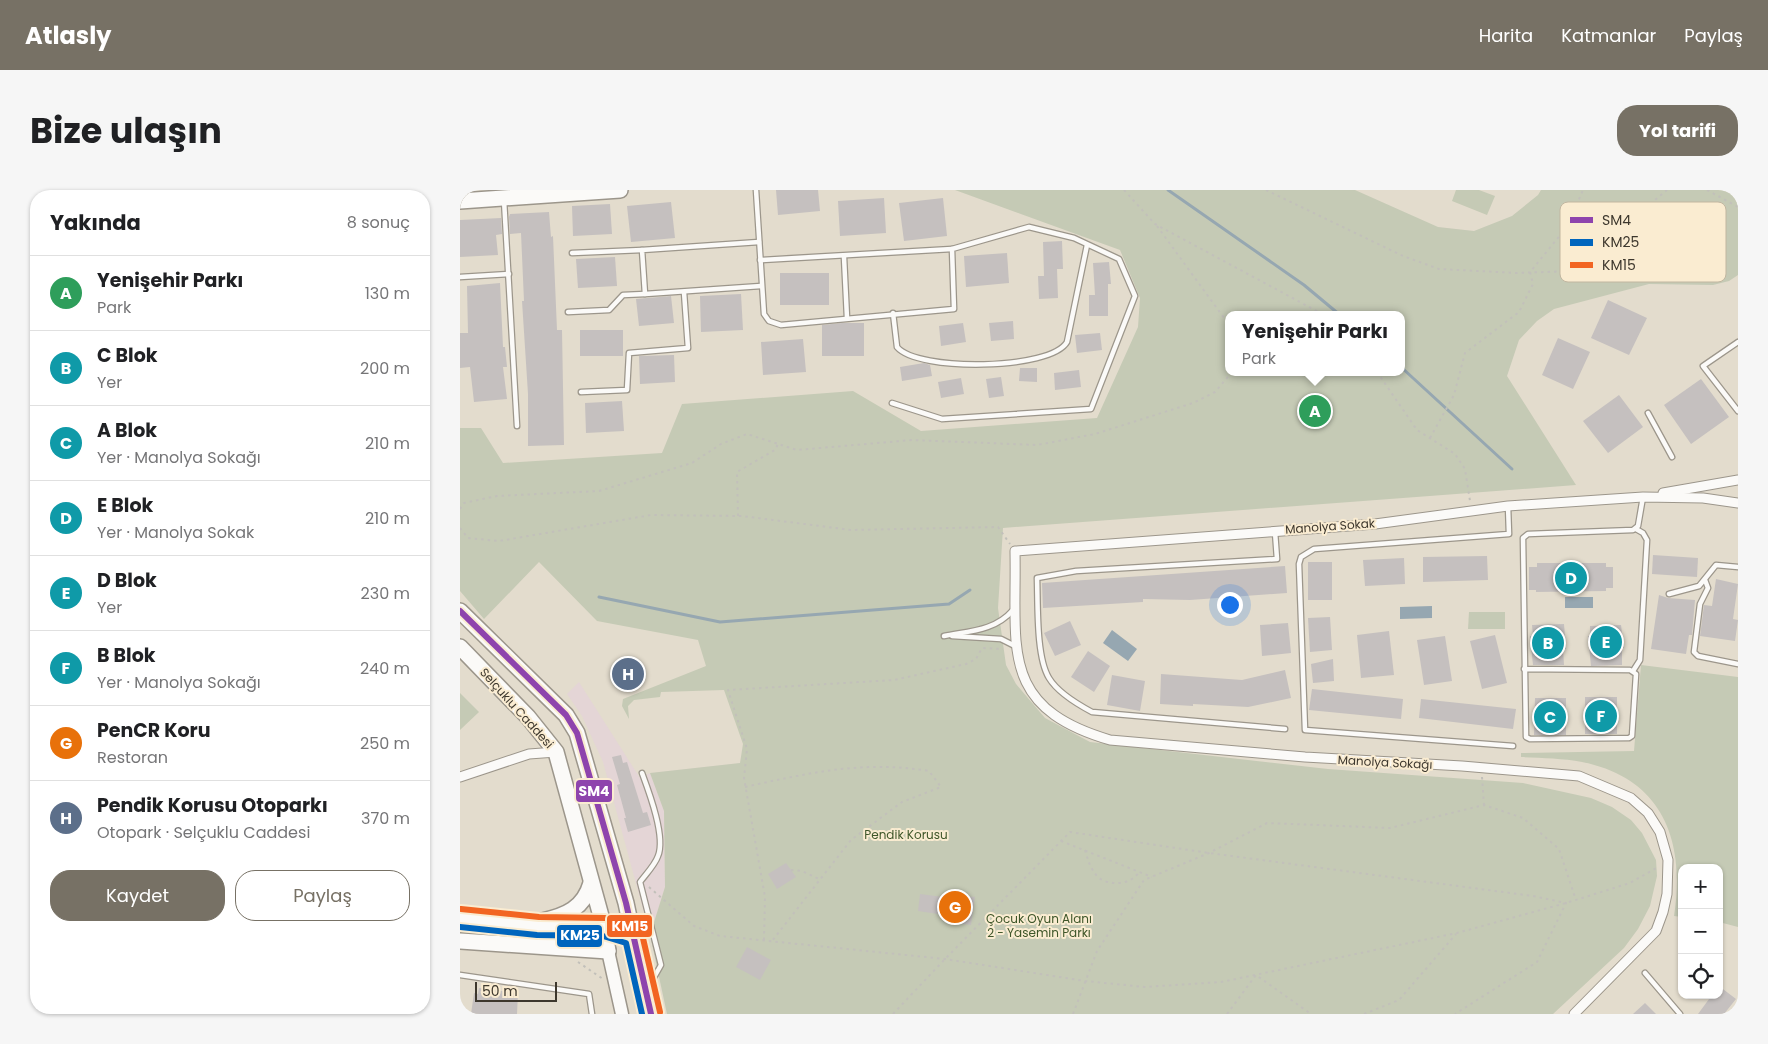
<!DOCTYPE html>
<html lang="tr">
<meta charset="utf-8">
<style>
body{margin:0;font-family:Poppins,sans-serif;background:#f6f6f6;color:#202124}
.controls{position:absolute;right:15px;bottom:15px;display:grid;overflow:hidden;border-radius:10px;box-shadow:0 1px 4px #0004}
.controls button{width:45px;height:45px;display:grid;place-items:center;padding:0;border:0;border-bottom:1px solid #e0e0e0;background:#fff;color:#202124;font:25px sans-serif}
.scale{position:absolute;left:15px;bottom:12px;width:82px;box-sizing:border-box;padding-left:5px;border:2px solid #3d372d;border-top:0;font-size:14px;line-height:18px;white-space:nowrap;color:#3d372d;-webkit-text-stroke:4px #faecd1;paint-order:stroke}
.you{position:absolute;left:769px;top:414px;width:18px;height:18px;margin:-12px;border:4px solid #fff;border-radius:50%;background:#1a73e8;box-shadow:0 0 0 8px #1a73e833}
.badge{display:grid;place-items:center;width:32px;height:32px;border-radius:50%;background:#777165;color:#fff;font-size:16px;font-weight:700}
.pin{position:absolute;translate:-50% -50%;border:2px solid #fff;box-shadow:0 1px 5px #0006}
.popup{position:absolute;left:765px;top:121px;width:180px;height:65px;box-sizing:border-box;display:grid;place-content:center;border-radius:10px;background:#fff;filter:drop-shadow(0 1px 4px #0005);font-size:16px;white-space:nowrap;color:#757577}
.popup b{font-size:19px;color:#202124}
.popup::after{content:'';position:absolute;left:50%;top:100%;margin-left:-10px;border:10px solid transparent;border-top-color:#fff}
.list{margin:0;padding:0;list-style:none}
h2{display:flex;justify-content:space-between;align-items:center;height:65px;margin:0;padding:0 20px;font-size:21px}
h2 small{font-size:16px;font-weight:400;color:#757577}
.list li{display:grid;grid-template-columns:32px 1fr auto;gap:15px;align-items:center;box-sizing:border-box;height:75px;padding:0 20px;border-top:1px solid #e0e0e0}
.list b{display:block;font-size:19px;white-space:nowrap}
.list p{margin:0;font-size:16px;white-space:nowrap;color:#757577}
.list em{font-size:16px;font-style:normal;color:#757577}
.actions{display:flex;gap:10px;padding:15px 20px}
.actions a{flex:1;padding:11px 0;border:1px solid #777165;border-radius:20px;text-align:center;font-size:18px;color:#777165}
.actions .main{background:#777165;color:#fff}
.icon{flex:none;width:28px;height:28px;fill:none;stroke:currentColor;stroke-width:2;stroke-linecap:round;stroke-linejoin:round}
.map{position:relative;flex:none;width:1278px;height:824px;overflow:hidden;border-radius:20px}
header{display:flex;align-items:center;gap:30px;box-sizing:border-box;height:70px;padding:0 25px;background:#777165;color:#fff}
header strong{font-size:24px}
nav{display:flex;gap:28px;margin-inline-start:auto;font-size:18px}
.intro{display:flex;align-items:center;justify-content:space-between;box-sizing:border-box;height:120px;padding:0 30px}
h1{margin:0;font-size:35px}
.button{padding:12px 22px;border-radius:20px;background:#777165;color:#fff;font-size:18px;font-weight:700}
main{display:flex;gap:30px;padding:0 30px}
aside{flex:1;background:#fff;border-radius:20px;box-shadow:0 1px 4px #0004}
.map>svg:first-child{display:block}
.commercial{fill:#e4d5d6}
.green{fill:#c5cab5;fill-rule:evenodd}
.water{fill:#96a7b1}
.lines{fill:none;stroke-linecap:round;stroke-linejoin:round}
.stream{stroke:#96a7b1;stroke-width:3}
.building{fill:#c5c0bf}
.lane-casing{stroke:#9c968b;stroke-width:7}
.street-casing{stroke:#9c968b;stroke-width:11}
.secondary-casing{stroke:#9c968b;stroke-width:15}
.primary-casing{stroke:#9c968b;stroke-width:18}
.path{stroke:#c2c0ba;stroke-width:2;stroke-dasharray:2.5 4;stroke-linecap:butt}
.lane{stroke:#fbfaf8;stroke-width:4.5}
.street{stroke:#fbfaf8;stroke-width:9}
.secondary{stroke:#fbfaf8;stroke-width:12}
.primary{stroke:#fbfaf8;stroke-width:15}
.bus-1-casing{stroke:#faecd1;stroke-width:10}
.bus-2-casing{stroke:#faecd1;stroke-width:10}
.bus-3-casing{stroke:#faecd1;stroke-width:10}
.bus-1{stroke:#8e44ad;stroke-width:6}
.bus-2{stroke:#0065bd;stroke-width:6}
.bus-3{stroke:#f26522;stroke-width:6}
.labels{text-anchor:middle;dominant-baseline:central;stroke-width:4;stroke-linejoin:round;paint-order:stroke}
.street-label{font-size:12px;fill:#3d372d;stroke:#faecd1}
.park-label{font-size:12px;fill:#3e5629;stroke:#faecd1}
.key{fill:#faecd1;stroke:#c1b6a0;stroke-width:1}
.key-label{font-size:14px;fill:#3d372d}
.line-badge{stroke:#faecd1;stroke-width:2}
.badge-label{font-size:14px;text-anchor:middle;font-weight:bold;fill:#fff}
</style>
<header>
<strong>Atlasly</strong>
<nav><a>Harita</a><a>Katmanlar</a><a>Paylaş</a></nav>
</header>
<div class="intro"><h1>Bize ulaşın</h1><a class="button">Yol tarifi</a></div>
<main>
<aside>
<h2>Yakında<small>8 sonuç</small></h2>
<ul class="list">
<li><span class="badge" style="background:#2e9e5b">A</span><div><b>Yenişehir Parkı</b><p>Park</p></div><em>130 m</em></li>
<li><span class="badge" style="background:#0f9aa8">B</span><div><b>C Blok</b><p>Yer</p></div><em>200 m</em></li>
<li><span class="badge" style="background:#0f9aa8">C</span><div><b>A Blok</b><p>Yer · Manolya Sokağı</p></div><em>210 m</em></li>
<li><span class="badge" style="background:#0f9aa8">D</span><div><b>E Blok</b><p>Yer · Manolya Sokak</p></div><em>210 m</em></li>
<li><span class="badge" style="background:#0f9aa8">E</span><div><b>D Blok</b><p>Yer</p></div><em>230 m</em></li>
<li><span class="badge" style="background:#0f9aa8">F</span><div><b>B Blok</b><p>Yer · Manolya Sokağı</p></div><em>240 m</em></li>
<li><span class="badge" style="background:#e8710a">G</span><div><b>PenCR Koru</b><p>Restoran</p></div><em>250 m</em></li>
<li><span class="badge" style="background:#5c6f8a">H</span><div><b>Pendik Korusu Otoparkı</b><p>Otopark · Selçuklu Caddesi</p></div><em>370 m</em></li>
</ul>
<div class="actions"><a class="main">Kaydet</a><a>Paylaş</a></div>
</aside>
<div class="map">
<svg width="1278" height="824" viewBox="0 0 1278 824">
<rect width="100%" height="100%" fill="#e3dccd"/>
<!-- commercial -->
<path class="commercial" d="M119 492 180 588 190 583 204 621 205 697 190 745 143 572 122 526 107 504Z"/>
<!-- green -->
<g class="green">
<path d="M495 0H895L978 37 1014 41 1052 26 1078 5 1081 0H1278V85L1269 91 1253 95 1189 94 1094 119 1077 131 1059 150 1047 186 1116 295 543 338 538 418 546 475 556 494 585 528 630 552 868 579 1063 593 1131 608 1152 617 1171 630 1182 643 1196 670 1197 686 1190 716 1178 739 1164 758 1093 824H207L190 745 205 697 204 621 190 583 280 573 283 554 264 500 201 502 200 507 174 510 168 516 169 529 162 516 163 509 246 476 238 450 137 431 79 372 24 429 0 401V238H21L43 273 202 263 222 214 393 201 461 241 637 228 678 137 680 108 660 60ZM769 125H941V182H769Z"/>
<path d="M996 0H1019L1035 6 1027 25 992 11Z"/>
<path d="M1009 422H1045V439H1008Z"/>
<path d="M1181 475 1278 487V737L1259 732V678H1222V727L1214 726C1226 652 1203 588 1122 572 1102 568 1081 568 1061 567V563L1174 561Z"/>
<path d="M0 503 19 522 0 540Z"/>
<path d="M0 735 135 744 136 749 131 751 0 744Z"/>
</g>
<!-- water -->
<g class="water">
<rect x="1105" y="407" width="28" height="11"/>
<path d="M972 416V428L940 429V417Z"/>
<path d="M652 440 677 459 668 471 643 453Z"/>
</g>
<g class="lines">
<!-- stream -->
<g class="stream">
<path d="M708 0 844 95 880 125"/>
<path d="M941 177 1052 279"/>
<path d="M139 407 260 432 489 414 510 400"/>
</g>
</g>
<!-- building -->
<g class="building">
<path d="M316 0H358L360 21 318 25Z"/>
<path d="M424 8 426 43 380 46 378 11Z"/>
<path d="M483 8 487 46 444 51 439 13Z"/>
<path d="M211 12 215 48 171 52 167 16Z"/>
<path d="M150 14 152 44 113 46 112 16Z"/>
<path d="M89 22 91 47 93 46 97 140H102L104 255 68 256V204L62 111H64L61 43 50 44 49 27 50 24Z"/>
<path d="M41 28 42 44 36 45 38 65 0 67V30Z"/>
<path d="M602 51 603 79H597L598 108 579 109 578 86H584L583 52Z"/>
<path d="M547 63 549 93 506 97 504 66Z"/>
<path d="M155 67 157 96 118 98 116 69Z"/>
<path d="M649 72 651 94H648V126H629V105H635L633 73Z"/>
<rect x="320" y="83" width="49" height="32"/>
<path d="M40 93 43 157H45L47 177H43L47 209 14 212 10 177 0 178V143H8L7 96Z"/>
<path d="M281 104 283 140 241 142 240 106Z"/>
<path d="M211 106 214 133 179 136 176 109Z"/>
<path d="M1148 110 1187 128 1169 165 1131 148Z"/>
<path d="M553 131 554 149 531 151 529 133Z"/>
<path d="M382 133H404V166H362V135Z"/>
<path d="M503 133 506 152 481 156 479 136Z"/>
<rect x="120" y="140" width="43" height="26"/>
<path d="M640 143 642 160 617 163 615 145Z"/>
<path d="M1098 148 1130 162 1113 199 1082 185Z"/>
<path d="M343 149 346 182 303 185 301 152Z"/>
<path d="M214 165 215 192 180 194 179 166Z"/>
<path d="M464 173 470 175 472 186 442 191 440 177Z"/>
<path d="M560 178H577V192L559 191Z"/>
<path d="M619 180 621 197 595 200 594 183Z"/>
<path d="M541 187 544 206 529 208 526 189Z"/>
<path d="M501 188 504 204 481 208 478 192Z"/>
<path d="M1241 189 1269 227 1231 254 1204 215Z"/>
<path d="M1159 205 1183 237 1148 263 1123 231Z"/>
<path d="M162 211 164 241 126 243 125 213Z"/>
<path d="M1193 365 1238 368 1237 387 1192 384Z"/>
<path d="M1027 366 1028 390 963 392V367Z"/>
<path d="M944 368 945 394 905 396 903 370Z"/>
<rect x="848" y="372" width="24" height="38"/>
<path d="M1077 373H1146V377H1153V398H1146V401L1076 402V400H1069V377H1077Z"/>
<path d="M825 376 827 403 730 410 683 409V412L583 418 582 393Z"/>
<path d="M1256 389 1278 394 1273 429 1278 430 1275 451 1240 446 1244 415 1252 416Z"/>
<path d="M1199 405 1208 408 1235 410 1232 445H1229L1226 464 1191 459Z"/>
<path d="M870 427 872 460 850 462 848 428Z"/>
<path d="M610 431 621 455 595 466 584 443Z"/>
<path d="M828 433 831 463 802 466 800 435Z"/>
<path d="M1104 434 1106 459H1103L1104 475H1073L1070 446H1073L1072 435Z"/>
<path d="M1161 435 1164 458H1162V475L1131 476 1128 446H1130V436Z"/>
<path d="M929 441 934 485 901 488 897 445Z"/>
<path d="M1035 445 1047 493 1022 499 1010 451Z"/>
<path d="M985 446 992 491 964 495 957 450Z"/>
<path d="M628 461 650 476 634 502 611 487Z"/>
<path d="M873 469 874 491 853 493 851 474Z"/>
<path d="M825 480 831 508 788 517 733 514V516L700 514 701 484 782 490Z"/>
<path d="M652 485 685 491 680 521 647 515Z"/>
<path d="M852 499 943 509 941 529 849 520Z"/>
<rect x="1125" y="507" width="32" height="37"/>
<path d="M1075 508H1106V545H1074Z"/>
<path d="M961 509 1056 519 1053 539 959 528Z"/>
<path d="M161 565 163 573 167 572 173 591 183 623 187 622 191 635 168 642 164 628H166L157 595 160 594 152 567Z"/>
<path d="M326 673 336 687 317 699 308 684Z"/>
<path d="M460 704 499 709V705L515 707 511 735 496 733 497 727 458 721Z"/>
<path d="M287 757 311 770 300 790 276 777Z"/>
<path d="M1259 796 1276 809 1264 824H1238L1252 805H1259Z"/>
<path d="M19 798 58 803 57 824H11L14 803 18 804Z"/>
<path d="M1185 813 1196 824H1173Z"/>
</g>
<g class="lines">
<defs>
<g id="lane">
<path d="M296 0 304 124 309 131 321 135 494 119 492 59 569 37 614 48 659 69 675 106 631 219 482 229 432 213"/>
<path d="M44 10 57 236"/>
<path d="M299 52 182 60 185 104 301 96"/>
<path d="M112 63 182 60"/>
<path d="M384 67 387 128"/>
<path d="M300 70 492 59"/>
<path d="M0 87 49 84"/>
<path d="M108 122 149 120 163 105 185 104"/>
<path d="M433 123 437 157C458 182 591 180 607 152L627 55"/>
<path d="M1278 152 1243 176 1278 221"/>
<path d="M121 202 167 200 169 163 228 158 224 102"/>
<path d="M1188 223 1212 267"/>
<path d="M1048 316 1049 344 854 359 841 367 839 374 845 540 1053 556"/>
<path d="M815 342 817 369 616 381 577 388C578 415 576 467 589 488 598 503 617 514 632 522L825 539"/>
<path d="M1245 390 1248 398 1240 414 1234 462 1238 466 1278 474"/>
<path d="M1209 404 1239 396 1256 375 1278 377"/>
<path d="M484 446C509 441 535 441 553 420"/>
<path d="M492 446 541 449 555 456"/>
<path d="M1064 479 1170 480 1176 484 1172 546 1169 548 1070 549 1066 547 1063 348 1068 344 1173 340 1178 336 1183 307"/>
<path d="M1173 481 1180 470 1187 350 1183 343 1176 339"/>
<path d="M182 583C189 602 206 647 198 666 195 675 186 684 180 692L201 775 188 798"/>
<path d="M1185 783 1220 824"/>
<path d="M0 785 129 804 132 824"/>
</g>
<g id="street">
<path d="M1203 303 1278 290"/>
<path d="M0 587 69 564 96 562"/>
<path d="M1114 824 1196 741 1203 722 1207 704 1208 670 1200 642 1188 623 1171 608 1119 586 1002 576 845 567 650 550C538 517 557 458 555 361L915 334 1048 316 1183 307 1243 308 1278 313"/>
</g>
<g id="secondary">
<path d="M173 746 191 824"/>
<path d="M148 761 162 824"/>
</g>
<g id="primary">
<path d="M0 11 160 0"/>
<path d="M0 421 106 525 117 543 166 713 173 746"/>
<path d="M0 457 68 527 96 562 144 737 148 761"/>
<path d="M0 728 78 736 144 737 173 746"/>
<path d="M82 731C106 726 124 718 131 693"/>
<path d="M0 751 148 761"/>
</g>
</defs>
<!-- lane casing -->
<use href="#lane" class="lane-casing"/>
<!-- street casing -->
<use href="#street" class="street-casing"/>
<!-- secondary casing -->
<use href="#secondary" class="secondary-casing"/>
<!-- primary casing -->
<use href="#primary" class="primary-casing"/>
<!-- path -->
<g class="path">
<path d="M664 0 695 34 864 125"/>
<path d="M806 0 943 66 979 79 1057 83 1113 81 1138 71 1149 63 1195 10 1207 0"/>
<path d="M1247 0 1278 17"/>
<path d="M697 36 767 132 769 139"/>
<path d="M917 182 957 240 995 264 1005 279 1010 311"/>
<path d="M970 248 994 205 1005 163 1059 122 1073 94 1070 82 1107 37 1123 0"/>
<path d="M0 319 4 313 37 306 139 301 232 273 261 254 287 244 337 260 452 250 577 255 635 244 733 213 755 202 772 182"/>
<path d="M278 326 277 282 315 260 318 254"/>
<path d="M0 338 8 348 39 351 191 325 282 326 391 340 538 337 550 354"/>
<path d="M1022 587 1024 615"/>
<path d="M285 597C348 583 404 570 469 581L481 597 442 612 391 650 312 751"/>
<path d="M601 651 692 687"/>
<path d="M625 660C628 670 630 678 637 686 648 697 671 695 679 682"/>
<path d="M331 680 342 681 359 689"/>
<path d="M189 697 234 736 260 746 485 769 625 791 685 797 761 792 997 743 1106 713 1170 693 1198 677"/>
<path d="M304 750 305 707 284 588 287 559 268 500 434 490 506 474 516 469 522 458 543 459"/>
<path d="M118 772 143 789"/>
<path d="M433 824 485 769 610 642 749 663 1073 706 1106 713 1077 772 995 824"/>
<path d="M613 824 637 761 684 690 749 663 807 633 930 638 1024 615 1063 628 1099 659 1116 710"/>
<path d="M767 824 796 785 851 824"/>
<path d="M904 824 939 810 996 744"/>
</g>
<!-- lane -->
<use href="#lane" class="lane"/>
<!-- street -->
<use href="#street" class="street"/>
<!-- secondary -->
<use href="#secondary" class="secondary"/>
<!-- primary -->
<use href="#primary" class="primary"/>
<defs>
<path id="bus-1" d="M0 421 106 525 117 543 166 713 191 824"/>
<path id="bus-2" d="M0 737 77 745 143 746 166 753 182 824"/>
<path id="bus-3" d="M1 719 79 727 145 728 176 738 182 744 200 822"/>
</defs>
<!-- bus-1 casing -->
<use href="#bus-1" class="bus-1-casing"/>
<!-- bus-2 casing -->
<use href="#bus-2" class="bus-2-casing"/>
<!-- bus-3 casing -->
<use href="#bus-3" class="bus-3-casing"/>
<!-- bus-1 -->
<use href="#bus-1" class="bus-1"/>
<!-- bus-2 -->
<use href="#bus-2" class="bus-2"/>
<!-- bus-3 -->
<use href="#bus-3" class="bus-3"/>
</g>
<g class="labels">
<!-- street labels -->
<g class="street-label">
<text transform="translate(870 336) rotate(-4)">Manolya Sokak</text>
<text transform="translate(57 518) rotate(48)">Selçuklu Caddesi</text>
<text transform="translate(925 572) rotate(3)">Manolya Sokağı</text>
</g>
<!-- park labels -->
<g class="park-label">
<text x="446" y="644">Pendik Korusu</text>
<text x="579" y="728">Çocuk Oyun Alanı<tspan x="579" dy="14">2 - Yasemin Parkı</tspan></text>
</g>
</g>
<!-- legend -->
<rect x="1100" y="12" width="166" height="80" rx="8" class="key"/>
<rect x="1110" y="27" width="23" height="6" fill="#8e44ad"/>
<rect x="1110" y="49" width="23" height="7" fill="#0065bd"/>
<rect x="1110" y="72" width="23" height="6" fill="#f26522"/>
<g class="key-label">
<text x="1142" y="35">SM4</text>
<text x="1142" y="57">KM25</text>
<text x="1142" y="80">KM15</text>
</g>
<g class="line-badge">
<rect x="115" y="589" width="38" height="24" rx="5" fill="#8e44ad"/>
<rect x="146" y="724" width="47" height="24" rx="5" fill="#f26522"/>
<rect x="96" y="734" width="47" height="24" rx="5" fill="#0065bd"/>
</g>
<g class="badge-label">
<text x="134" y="606">SM4</text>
<text x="170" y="741">KM15</text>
<text x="120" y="750">KM25</text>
</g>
</svg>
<div class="controls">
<button>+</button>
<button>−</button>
<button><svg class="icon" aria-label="locate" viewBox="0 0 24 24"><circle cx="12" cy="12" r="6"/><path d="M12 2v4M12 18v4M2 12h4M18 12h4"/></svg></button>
</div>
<div class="scale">50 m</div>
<div class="you"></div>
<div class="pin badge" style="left:855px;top:221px;background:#2e9e5b">A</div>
<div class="popup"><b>Yenişehir Parkı</b>Park</div>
<div class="pin badge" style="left:1088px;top:453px;background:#0f9aa8">B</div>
<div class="pin badge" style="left:1090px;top:527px;background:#0f9aa8">C</div>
<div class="pin badge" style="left:1111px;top:388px;background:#0f9aa8">D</div>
<div class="pin badge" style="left:1146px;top:452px;background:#0f9aa8">E</div>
<div class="pin badge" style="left:1141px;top:526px;background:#0f9aa8">F</div>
<div class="pin badge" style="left:495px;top:717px;background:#e8710a">G</div>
<div class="pin badge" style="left:168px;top:484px;background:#5c6f8a">H</div>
</div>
</main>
